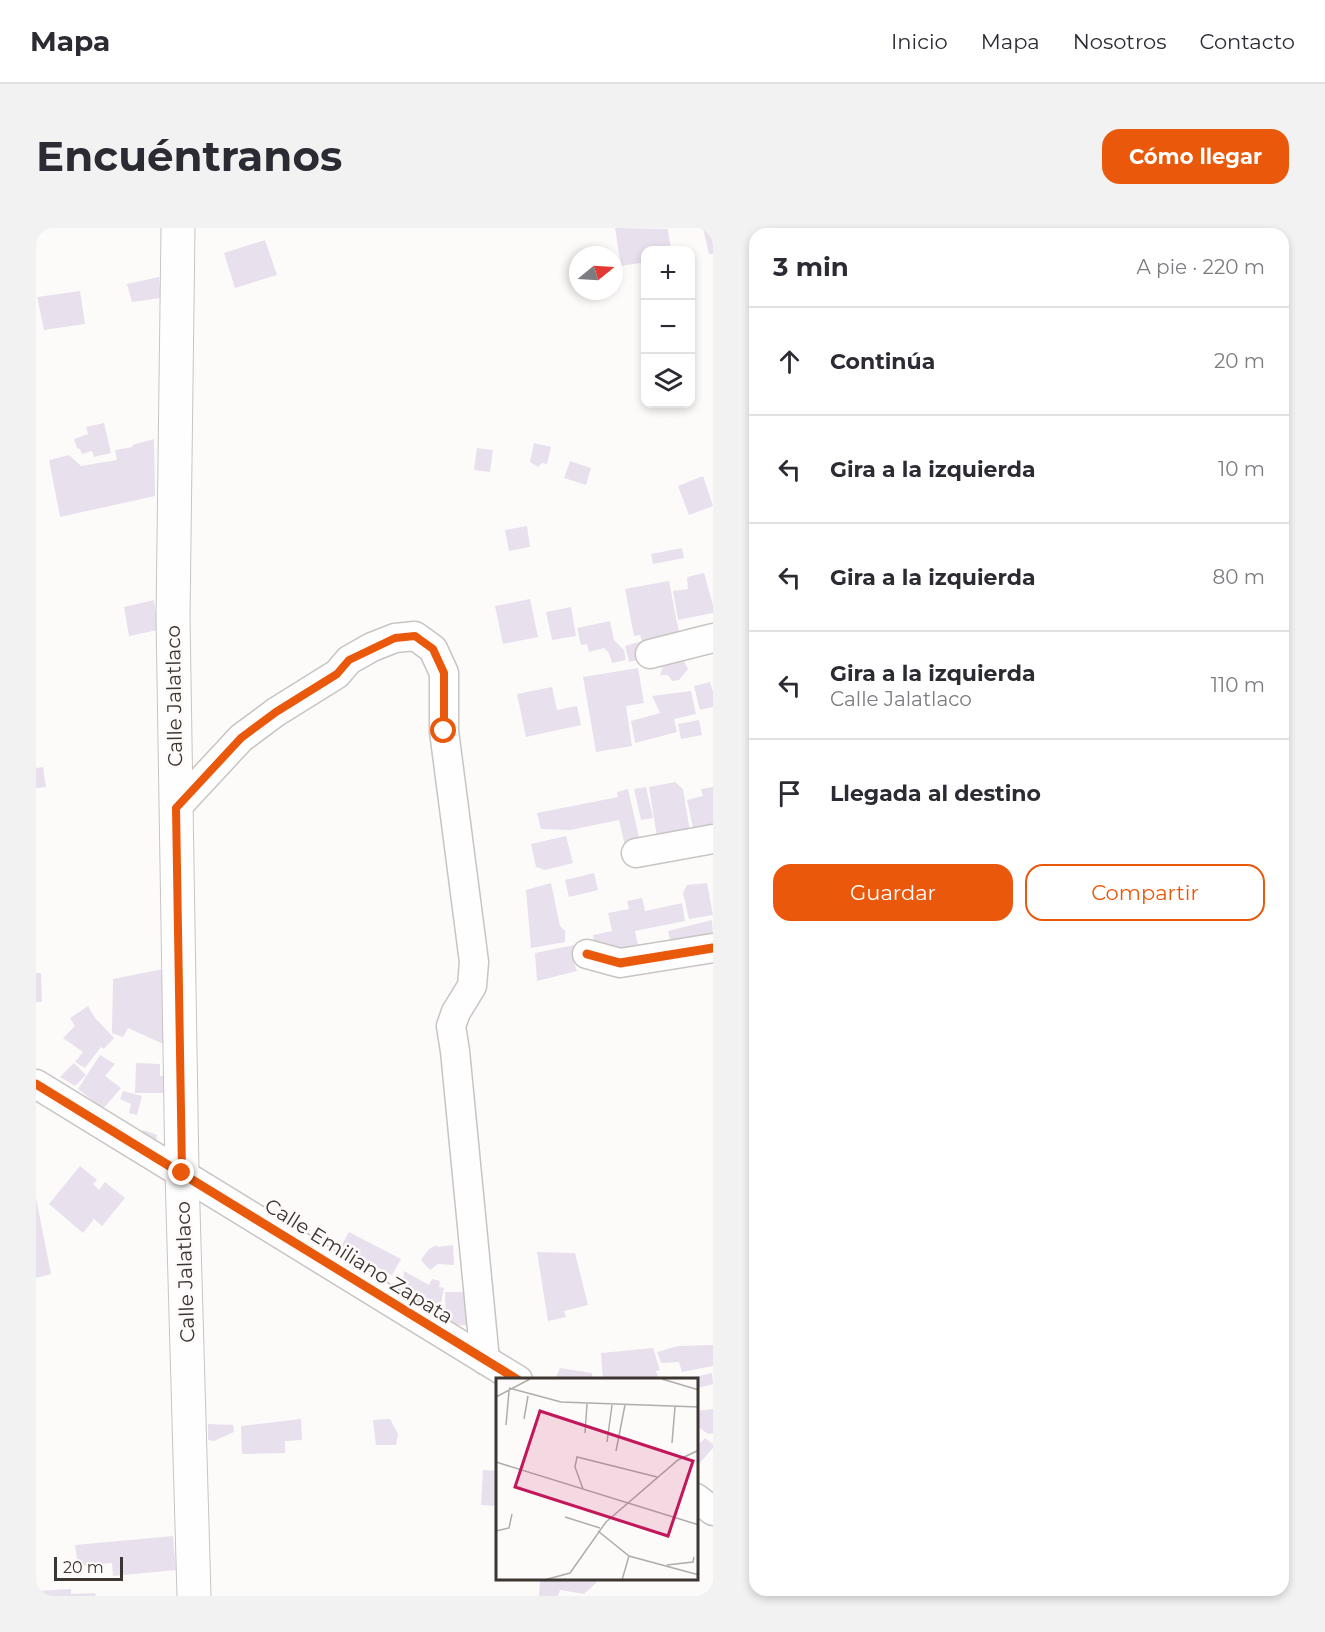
<!DOCTYPE html>
<html lang="es">
<meta charset="utf-8">
<style>
body{margin:0;font-family:Montserrat,sans-serif;background:#f2f2f3;color:#2b2b33}
.controls{position:absolute;right:18px;top:18px;display:grid;overflow:hidden;border-radius:12px;box-shadow:0 3px 9px #0003}
.controls button{width:54px;height:54px;display:grid;place-items:center;padding:0;border:0;border-bottom:2px solid #e1e1e2;background:#fff;color:#2b2b33;font:30px sans-serif}
.compass{position:absolute;left:533px;top:18px;width:54px;height:54px;border-radius:50%;background:#fff;box-shadow:0 3px 9px #0003;rotate:72deg}
.scale{position:absolute;left:18px;bottom:15px;width:69px;box-sizing:border-box;padding-left:6px;border:3px solid #3c3633;border-top:0;font-size:16px;line-height:21px;white-space:nowrap;color:#3c3633;-webkit-text-stroke:4px #fefaf9;paint-order:stroke}
.stop{position:absolute;width:18px;height:18px;margin:-14px;border:4px solid #ea580c;border-radius:50%;background:#fff}
.stop.end{background:#ea580c;border-color:#fff;box-shadow:0 2px 6px #0008}
.list{margin:0;padding:0;list-style:none}
h2{display:flex;justify-content:space-between;align-items:center;height:78px;margin:0;padding:0 24px;font-size:26px}
h2 small{font-size:20px;font-weight:400;color:#7c7c81}
.list li{display:grid;grid-template-columns:39px 1fr auto;gap:18px;align-items:center;box-sizing:border-box;height:108px;padding:0 24px;border-top:2px solid #e1e1e2}
.list b{display:block;font-size:22px;white-space:nowrap}
.list p{margin:0;font-size:20px;white-space:nowrap;color:#7c7c81}
.list em{font-size:20px;font-style:normal;color:#7c7c81}
.actions{display:flex;gap:12px;padding:18px 24px}
.actions a{flex:1;padding:14px 0;border:2px solid #ea580c;border-radius:18px;text-align:center;font-size:21px;color:#ea580c}
.actions .main{background:#ea580c;color:#fff}
.icon{flex:none;width:33px;height:33px;fill:none;stroke:currentColor;stroke-width:2;stroke-linecap:round;stroke-linejoin:round}
.map{position:relative;flex:none;width:677px;height:1368px;overflow:hidden;border-radius:18px}
header{display:flex;align-items:center;gap:36px;box-sizing:border-box;height:84px;padding:0 30px;background:#fff;border-bottom:2px solid #e1e1e2}
header strong{font-size:28px}
nav{display:flex;gap:33px;margin-inline-start:auto;font-size:21px}
.intro{display:flex;align-items:center;justify-content:space-between;box-sizing:border-box;height:144px;padding:0 36px}
h1{margin:0;font-size:42px}
.button{padding:15px 27px;border-radius:18px;background:#ea580c;color:#fff;font-size:21px;font-weight:700}
main{display:flex;gap:36px;padding:0 36px}
aside{flex:1;background:#fff;border-radius:18px;box-shadow:0 3px 9px #0003}
.map>svg:first-child{display:block}
.building{fill:#e8e0ec}
.lines{fill:none;stroke-linecap:round;stroke-linejoin:round}
.minor-casing{stroke:#c8c4c2;stroke-width:31}
.major-casing{stroke:#c8c4c2;stroke-width:35}
.minor{stroke:#fffefe;stroke-width:28}
.major{stroke:#fffefe;stroke-width:33}
.cycleway-casing{stroke:#fefaf9;stroke-width:13}
.cycleway{stroke:#e8590c;stroke-width:9}
.route{stroke:#ea580c;stroke-width:8}
.labels{text-anchor:middle;dominant-baseline:central;stroke-width:5;stroke-linejoin:round;paint-order:stroke}
.street-label{font-size:20px;fill:#3c3633;stroke:#fefaf9}
.inset-road{fill:none;stroke:#b0acaa;stroke-width:1.5}
.view{fill:#c2185b;fill-opacity:0.15;stroke:#c2185b;stroke-width:3}
.inset-edge{fill:none;stroke:#3c3633;stroke-width:3}
</style>
<header>
<strong>Mapa</strong>
<nav><a>Inicio</a><a>Mapa</a><a>Nosotros</a><a>Contacto</a></nav>
</header>
<div class="intro"><h1>Encuéntranos</h1><a class="button">Cómo llegar</a></div>
<main>
<div class="map">
<svg width="677" height="1368" viewBox="0 0 677 1368">
<rect width="100%" height="100%" fill="#fdfbfa"/>
<!-- building -->
<g class="building">
<path d="M579 0 632 1 635 22H610V34L585 38Z"/>
<path d="M667 0H677V26H673Z"/>
<path d="M229 12 241 47 199 60 188 25Z"/>
<path d="M569 23 572 27H548V26Z"/>
<path d="M123 49 125 70 96 74 91 56Z"/>
<path d="M44 63 49 96 8 102 1 69Z"/>
<path d="M68 195 75 225 58 229 56 223 46 226 44 221 41 220 38 211 52 206 50 199Z"/>
<path d="M118 211 119 268 24 289 13 232 33 227 45 238 81 232 79 222 97 219 96 217Z"/>
<path d="M498 215 515 219 511 236 506 235 502 239 494 234Z"/>
<path d="M441 220 457 222 454 244 438 242Z"/>
<path d="M534 233 555 240 550 257 528 250Z"/>
<path d="M667 248 677 278 653 287 642 258Z"/>
<path d="M491 298 494 319 473 323 469 302Z"/>
<path d="M646 320 648 330 617 336 615 326Z"/>
<path d="M668 345 677 377V385L642 392 637 363 652 361 651 349Z"/>
<path d="M633 353 644 410 611 430 593 434 589 418 606 413 604 407 598 408 589 361Z"/>
<path d="M494 371 502 409 467 416 459 378Z"/>
<path d="M118 372 122 402 93 408 88 379Z"/>
<path d="M535 379 540 408 516 412 510 384Z"/>
<path d="M574 393 578 412 588 422 590 432 576 435 573 425 568 420 553 424 551 416 545 417 541 400Z"/>
<path d="M648 433 652 441 643 452 636 453 632 447H624L627 440 625 439Z"/>
<path d="M602 440 608 475 590 478 596 518 560 524 547 449Z"/>
<path d="M674 454 677 464V479L664 482 658 458Z"/>
<path d="M516 459 521 482 541 478 545 497 490 509 481 466Z"/>
<path d="M655 463 660 486 638 491 641 504 599 515 595 493 624 485 616 468Z"/>
<path d="M663 492 666 507 645 511 642 496Z"/>
<path d="M7 539 10 559 0 560V540Z"/>
<path d="M639 554 647 561 654 604 621 609 613 559Z"/>
<path d="M610 559 617 590 605 592 598 561Z"/>
<path d="M677 559V606L659 609 651 572 667 568 665 561Z"/>
<path d="M592 561 605 618 590 622 583 592 534 602 505 601 501 585 582 569 581 564Z"/>
<path d="M530 608 537 635 509 642 500 639 495 616Z"/>
<path d="M558 645 562 662 533 669 529 652Z"/>
<path d="M515 655 524 698 529 703V714L495 720 490 662Z"/>
<path d="M671 655 677 687 653 691 647 665 651 657Z"/>
<path d="M606 670 609 683 646 675 649 693 599 703 603 722 587 726 558 713 557 707 576 703 572 685 593 681 591 673Z"/>
<path d="M676 692 677 709 636 720 632 703Z"/>
<path d="M543 716 547 732 538 734 541 743 501 753 499 725Z"/>
<path d="M132 740 136 820 92 800 87 809 76 805 77 751Z"/>
<path d="M0 745H5L6 774H0Z"/>
<path d="M52 778 59 790 78 810 68 821 65 819 49 840 39 834 47 824 27 810 39 798 34 790Z"/>
<path d="M64 827 79 836 69 848 85 860 67 881 42 861Z"/>
<path d="M38 835 50 847 39 858 24 849Z"/>
<path d="M100 835 124 836V848H130V865H99Z"/>
<path d="M87 863 106 868 101 887 93 885 95 876 84 871Z"/>
<path d="M107 902 121 907 118 923 105 908Z"/>
<path d="M44 938 61 952 57 956 63 962 69 954 89 970 66 998 58 991 47 1005 13 976Z"/>
<path d="M0 970 15 1046 0 1050Z"/>
<path d="M313 1004 365 1031 356 1047 304 1020Z"/>
<path d="M401 1017V1019L417 1017 418 1037 402 1036 394 1042 385 1032 393 1021Z"/>
<path d="M501 1024 539 1025 552 1077 528 1083 530 1089 512 1093Z"/>
<path d="M368 1043 393 1057 396 1051 404 1053 403 1059 408 1060 403 1085 366 1066Z"/>
<path d="M409 1064H434V1097L410 1098Z"/>
<path d="M677 1117V1138L646 1144 643 1134 625 1135 621 1124 642 1118Z"/>
<path d="M617 1120 624 1142 620 1143 623 1152H567L565 1125Z"/>
<path d="M524 1140 556 1145 557 1152H519Z"/>
<path d="M676 1145 677 1156 662 1160 659 1149Z"/>
<path d="M677 1181V1205L672 1206 661 1198 660 1183Z"/>
<path d="M265 1191 266 1212 249 1213V1225L206 1226 205 1198Z"/>
<path d="M354 1191 362 1206 360 1217H340L337 1192Z"/>
<path d="M172 1196 197 1197 198 1204 178 1213 172 1212Z"/>
<path d="M669 1210 677 1216V1220L660 1239V1219Z"/>
<path d="M447 1242 461 1243V1278L445 1277Z"/>
<path d="M137 1308 140 1342 77 1348 76 1335 42 1338 39 1317Z"/>
<path d="M504 1352H560V1355L548 1366 524 1362 522 1368H503Z"/>
<path d="M35 1361V1366L59 1365 60 1368H0V1363Z"/>
</g>
<g class="lines">
<defs>
<g id="minor">
<path d="M614 426 677 410"/>
<path d="M140 580 205 510 240 484 301 446 313 432 336 419 359 410 379 408 397 421 408 445V503L438 734 436 758 420 784 415 798 419 823 449 1132"/>
<path d="M600 625 677 611"/>
<path d="M551 726 584 735 677 720"/>
<path d="M0 856 482 1152"/>
<path d="M660 1270 677 1283"/>
</g>
<path id="major" d="M142 0 137 389 146 945 158 1368"/>
</defs>
<!-- minor casing -->
<use href="#minor" class="minor-casing"/>
<!-- major casing -->
<use href="#major" class="major-casing"/>
<!-- minor -->
<use href="#minor" class="minor"/>
<!-- major -->
<use href="#major" class="major"/>
<defs>
<g id="cycleway">
<path d="M551 726 584 735 677 720"/>
<path d="M0 856 482 1152"/>
</g>
</defs>
<!-- cycleway casing -->
<use href="#cycleway" class="cycleway-casing"/>
<!-- cycleway -->
<use href="#cycleway" class="cycleway"/>
</g>
<g class="lines">
<!-- route -->
<path class="route" d="M146 945 140 580 205 510 240 484 301 446 313 432 359 410 379 408 397 421 408 445V503"/>
</g>
<g class="labels">
<!-- street labels -->
<g class="street-label">
<text transform="translate(138 468) rotate(-91)">Calle Jalatlaco</text>
<text transform="translate(323 1033) rotate(32)">Calle Emiliano Zapata</text>
<text transform="translate(149 1044) rotate(-92)">Calle Jalatlaco</text>
</g>
</g>
<!-- overview -->
<g transform="translate(460 1150)">
<rect width="202" height="202" fill="#fdfbfa"/>
<path class="inset-road" d="M166 1 203 12M13 10 65 24 203 29M0 19 34 1M28 41 32 18M10 47 13 13M89 55 91 26M111 64 116 27M176 65 179 29M120 73 129 27M0 84 203 147M87 111 79 89 81 79 161 99M69 139 104 150M0 153 13 150 16 136M102 153 133 178 203 197M171 187 197 184 198 179M48 202 74 195 110 144 182 82 203 72M126 202 133 178"/>
<path class="view" d="M44 33 197 83 172 158 19 109Z"/>
<rect width="202" height="202" class="inset-edge"/>
</g>
</svg>
<div class="controls">
<button>+</button>
<button>−</button>
<button><svg class="icon" aria-label="layers" viewBox="0 0 24 24"><path d="M12 4l9 5-9 5-9-5zM3 14l9 5 9-5"/></svg></button>
</div>
<svg class="compass" viewBox="-18 -18 36 36"><path d="M0-13l5 13h-10z" fill="#e53935"/><path d="M0 13l5-13h-10z" fill="#7c7c81"/></svg>
<div class="scale">20 m</div>
<div class="stop" style="left:408px;top:503px"></div>
<div class="stop end" style="left:146px;top:945px"></div>
</div>
<aside>
<h2>3 min<small>A pie · 220 m</small></h2>
<ul class="list">
<li><svg class="icon" aria-label="ahead" viewBox="0 0 24 24"><path d="M12 20V5M6 11l6-6 6 6"/></svg><div><b>Continúa</b></div><em>20 m</em></li>
<li><svg class="icon" aria-label="left" viewBox="0 0 24 24"><path d="M17 20v-9H6M10 6l-5 5 5 5"/></svg><div><b>Gira a la izquierda</b></div><em>10 m</em></li>
<li><svg class="icon" aria-label="left" viewBox="0 0 24 24"><path d="M17 20v-9H6M10 6l-5 5 5 5"/></svg><div><b>Gira a la izquierda</b></div><em>80 m</em></li>
<li><svg class="icon" aria-label="left" viewBox="0 0 24 24"><path d="M17 20v-9H6M10 6l-5 5 5 5"/></svg><div><b>Gira a la izquierda</b><p>Calle Jalatlaco</p></div><em>110 m</em></li>
<li><svg class="icon" aria-label="arrive" viewBox="0 0 24 24"><path d="M6 21V4h12l-3 4 3 4H6"/></svg><div><b>Llegada al destino</b></div></li>
</ul>
<div class="actions"><a class="main">Guardar</a><a>Compartir</a></div>
</aside>
</main>
